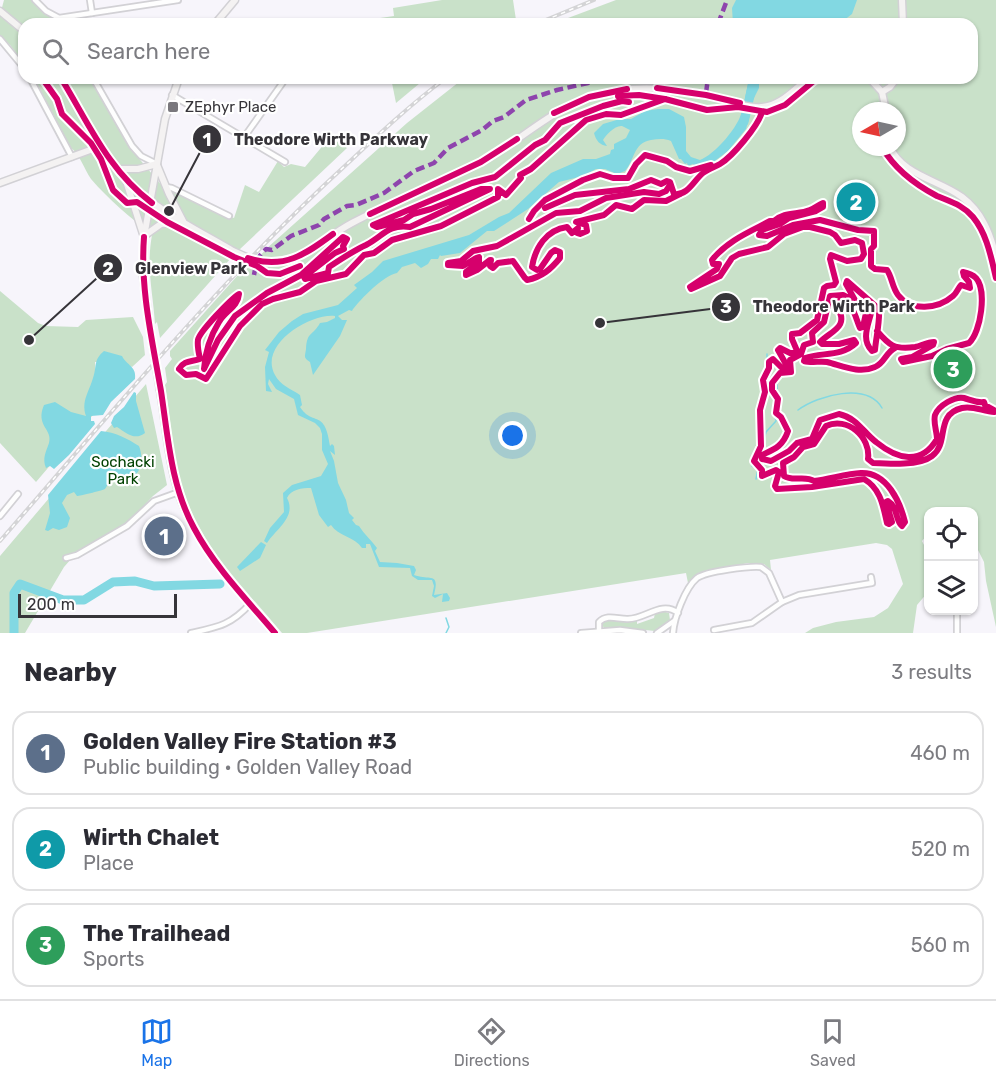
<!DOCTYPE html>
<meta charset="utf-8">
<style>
body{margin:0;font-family:Rubik,sans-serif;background:#f2f2f3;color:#2b2b33}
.controls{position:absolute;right:18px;bottom:18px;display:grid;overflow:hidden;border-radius:12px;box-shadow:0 2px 4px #0004}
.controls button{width:54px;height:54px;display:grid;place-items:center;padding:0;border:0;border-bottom:2px solid #e1e1e2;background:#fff;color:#2b2b33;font:30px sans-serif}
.compass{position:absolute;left:852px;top:102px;width:54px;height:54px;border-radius:50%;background:#fff;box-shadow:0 2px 4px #0004;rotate:261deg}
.scale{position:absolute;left:18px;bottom:15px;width:159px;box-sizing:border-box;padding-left:6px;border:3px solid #363439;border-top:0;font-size:16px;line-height:21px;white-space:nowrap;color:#363439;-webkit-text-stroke:4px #fff;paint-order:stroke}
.you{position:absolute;left:513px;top:436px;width:21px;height:21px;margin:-15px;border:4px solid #fff;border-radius:50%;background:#1a73e8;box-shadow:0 0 0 9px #1a73e833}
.badge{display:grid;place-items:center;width:39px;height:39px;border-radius:50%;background:#1a73e8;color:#fff;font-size:20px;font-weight:700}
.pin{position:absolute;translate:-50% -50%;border:3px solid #fff;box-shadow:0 2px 6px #0006}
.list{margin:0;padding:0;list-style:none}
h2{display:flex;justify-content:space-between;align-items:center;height:78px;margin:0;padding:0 24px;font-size:26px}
h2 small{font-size:20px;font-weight:400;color:#7c7c81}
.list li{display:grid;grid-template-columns:39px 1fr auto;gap:18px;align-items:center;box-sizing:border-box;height:84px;margin:0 12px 12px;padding:0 12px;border:2px solid #e1e1e2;border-radius:18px}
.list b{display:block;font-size:22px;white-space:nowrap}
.list p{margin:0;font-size:20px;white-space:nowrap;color:#7c7c81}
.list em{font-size:20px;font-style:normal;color:#7c7c81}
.icon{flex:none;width:33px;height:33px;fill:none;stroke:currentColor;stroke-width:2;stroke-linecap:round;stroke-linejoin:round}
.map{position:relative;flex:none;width:996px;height:633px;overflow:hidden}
.search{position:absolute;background:#fff;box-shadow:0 2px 4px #0004;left:18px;right:18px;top:18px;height:66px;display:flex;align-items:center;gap:15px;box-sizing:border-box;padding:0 21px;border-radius:18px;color:#7c7c81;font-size:22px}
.sheet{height:366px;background:#fff}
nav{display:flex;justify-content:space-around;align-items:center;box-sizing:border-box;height:84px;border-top:2px solid #e1e1e2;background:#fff;font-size:16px;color:#7c7c81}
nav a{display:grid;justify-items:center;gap:3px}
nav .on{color:#1a73e8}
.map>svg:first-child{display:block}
.green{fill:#c9e1c9;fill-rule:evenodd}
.water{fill:#82d8e2}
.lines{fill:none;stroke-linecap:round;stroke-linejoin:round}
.stream{stroke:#82d8e2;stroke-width:1.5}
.river{stroke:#82d8e2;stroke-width:9}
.street-casing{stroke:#d2d1d5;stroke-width:8}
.secondary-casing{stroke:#d2d1d5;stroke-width:9}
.street{stroke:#fefefe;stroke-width:4.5}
.secondary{stroke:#f4f2f2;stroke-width:6}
.rail-casing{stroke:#d4d4d6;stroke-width:4}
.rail{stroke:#fff;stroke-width:1.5;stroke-dasharray:4.5;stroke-linecap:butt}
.secondary-bridge-casing{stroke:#d2d1d5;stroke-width:9;stroke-linecap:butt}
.secondary-bridge{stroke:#f4f2f2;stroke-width:6}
.quiet{stroke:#8e44ad;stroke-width:4.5;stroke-dasharray:9 4.5;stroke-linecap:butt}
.cycleway-casing{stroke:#fff;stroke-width:10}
.cycleway{stroke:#d6006c;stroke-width:6}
.poi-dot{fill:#7a787d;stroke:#fff;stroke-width:2}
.labels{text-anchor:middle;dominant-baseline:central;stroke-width:4.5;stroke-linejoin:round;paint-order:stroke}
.poi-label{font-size:15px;fill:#363439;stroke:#fff;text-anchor:start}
.park-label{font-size:15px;fill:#004100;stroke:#fff}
.leader{fill:none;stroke:#363439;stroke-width:2}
.callout-dot{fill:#363439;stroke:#fff;stroke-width:2}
.mark-label{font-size:18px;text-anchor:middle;font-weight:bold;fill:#fff}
.callout-label{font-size:16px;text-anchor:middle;font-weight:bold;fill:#363439;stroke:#fff;stroke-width:4.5;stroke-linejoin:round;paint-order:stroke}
</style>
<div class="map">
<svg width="996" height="633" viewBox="0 0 996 633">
<rect width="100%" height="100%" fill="#f7f5fb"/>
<!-- green -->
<g class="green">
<path d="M4 0H32L58 24H24V64L10 45 0 36V15Z"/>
<path d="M442 0H513L516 20 508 24H359V21L394 16 393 8Z"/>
<path d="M616 0H996V627L986 581 984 562 974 542V512H928V534L922 541 928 553 926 555 928 559V592L917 605 913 633H805L813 628 836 622 874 617 888 608 903 584 892 549 887 545 876 543 770 560 771 570 764 564 748 563 704 572 697 575 688 583 686 573 307 633H282C247 591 204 550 186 498 173 463 171 422 165 385L167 382 165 368 172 359 170 356V351L247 265 259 270 270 258 259 257 266 249 407 123 464 78H972V24H552ZM861 111H897V147H861Z"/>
<path d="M34 78H90L131 149 163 187 228 219 229 216 234 218 245 185 259 192 278 161 284 167 291 164 305 167 330 137 347 148 239 250 236 248 231 253 227 251 225 254 231 258 160 338 157 322 155 324C153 292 146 268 152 235 130 217 109 200 91 179 84 169 80 154 70 147Z"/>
<path d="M391 78H426L396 103Z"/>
<path d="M0 291 38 323 46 326 78 327 86 320 133 317 143 337 145 355 132 367 124 362H95V371L115 389 36 482 0 443Z"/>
<path d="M146 384 167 485 153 496 127 524 78 551 64 567 25 633H0V556Z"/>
<path d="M662 611 669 613 670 620 655 631 627 628H604L601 623 606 620 637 621V624L654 618 655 613Z"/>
</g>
<!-- water -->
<g class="water">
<path d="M736 0H857L852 14 839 24H733L732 8Z"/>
<path d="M749 78H759V88L753 100 745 98Z"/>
<path d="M658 109H669L684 117 686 127V151L691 157 700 160C714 155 740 126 742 110L751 112 746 129 728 151 708 166 697 168 693 164 688 166 687 163 685 164 681 159H679L671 141C664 138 658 139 651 140 633 143 635 160 625 171L617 174 605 169H596L583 176 559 182 528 209 494 231H487L460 253 441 256 440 255 438 259H431L428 264 421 268 415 263 402 267 397 273C383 275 355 305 352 311L349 310 338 316 342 320H347L340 336 313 375 310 362C303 357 305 357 306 349 307 331 313 336 320 323L327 322 335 318V316C310 313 258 345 275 375 280 385 291 389 300 395L302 405 300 407C313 427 325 408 330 446L332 444 334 446 335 455 330 451 334 461 338 483 346 500 349 513 354 518 352 520 356 525 359 526C364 534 371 540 377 548L375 551 380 562 397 563 414 566 416 570 414 575C430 581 440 571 434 595L447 593 450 598 449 601 442 602 443 594 435 598 432 596 434 586 432 580H418L412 576 410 568 379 567 370 544H366V548H362C355 537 338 536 331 525L328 527 319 515 311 488C302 488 291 489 287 498 297 517 276 529 267 543L264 541 270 528 284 512 283 493 292 485 321 476 328 464 322 450V434L320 428 315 423 298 415 294 399 276 389 269 379 268 384 272 392 266 391 265 367 269 352 265 350 279 332 292 321 303 314 338 305 357 288 354 285 372 272 383 261 469 235 499 217 509 213 551 173 583 159H596L610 154 611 150 614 149V144L626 138 630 130C627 129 625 127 622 126 615 125 606 135 603 140L607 146C600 145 596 141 594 133L603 124 620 119H631L645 111Z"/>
<path d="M104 351 122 356C126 365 137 366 135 379L111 402 103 415 91 416V421H94L95 424 69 455 54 469 50 466 46 468C42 458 46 452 49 443 53 429 35 426 44 405L55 402 71 412 86 416C81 401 89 392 93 378 97 367 93 360 104 351Z"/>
<path d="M134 392 136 393V401L145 433C135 441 126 433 117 427L114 428 111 423 114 416 124 407Z"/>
<path d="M101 431C115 432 128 439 139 446 144 459 142 476 126 480 120 481 116 479 110 481L105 489C100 491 80 496 77 496L74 492 67 495 62 503 70 518 67 527 59 530 53 528 48 531 45 530 50 513 48 495Z"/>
<path d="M261 542 266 545 260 558 240 571 237 567Z"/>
</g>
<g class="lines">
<!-- stream -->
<g class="stream">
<path d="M798 410C818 395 867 382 882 408"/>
<path d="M756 479 758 469 752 466C752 459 757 446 763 443L766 432 776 421C770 402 781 396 776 381L770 378 767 368V354"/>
<path d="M446 618 449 627 446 633"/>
</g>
<!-- river -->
<g class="river">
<path d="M744 122 754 78"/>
<path d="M14 633V593L20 584 63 600H84L113 582 135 581 154 586 220 584"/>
</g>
<defs>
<g id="street">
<path d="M35 0 46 11 59 18 178 0"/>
<path d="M90 0 92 13"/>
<path d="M0 39 24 68"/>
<path d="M30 78 72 157"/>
<path d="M93 78 132 146 141 156 157 164"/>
<path d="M172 95 285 162"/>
<path d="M245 136 286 78"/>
<path d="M166 187 172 188 229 216"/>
<path d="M0 516 18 494"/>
<path d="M66 558 77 555 127 526 154 501 179 492"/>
<path d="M714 630 752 623 782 602 799 595 872 583 871 577"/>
<path d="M599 631V622C607 614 617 619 627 619 645 620 661 600 678 613"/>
<path d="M191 633C218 627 231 625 250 604"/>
<path d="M581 633 620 630 643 633"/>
<path d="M657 633 674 621"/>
<path d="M673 633C674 618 685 588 697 578 707 571 749 566 761 567L769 573 782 602"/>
<path d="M957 633V610"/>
</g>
<g id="secondary">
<path d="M902 0 903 24"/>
<path d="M0 11 24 31"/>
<path d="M215 24 235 0"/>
<path d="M61 78C79 108 94 143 116 169 147 206 192 227 233 251"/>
<path d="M869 78 882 92 886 111"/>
<path d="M882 92 890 87 897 78"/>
<path d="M890 147C902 175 939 180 962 197 982 212 990 233 996 257"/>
<path d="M157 165 169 194 183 221"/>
<path d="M116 169H138L157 164"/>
<path d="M126 181 143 234"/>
<path d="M0 183 101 146"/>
<path d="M144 236 161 224 181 222"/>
<path d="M267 262C307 262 320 240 352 223 393 201 438 184 480 163 530 136 554 102 615 91 646 86 676 89 706 95 723 99 751 111 768 106 784 102 796 88 809 78"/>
<path d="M150 329 143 276 144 237 165 119 179 78"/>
<path d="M160 390C166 424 168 461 179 494 197 548 239 590 275 633"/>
</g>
</defs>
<!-- street casing -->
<use href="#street" class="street-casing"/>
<!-- secondary casing -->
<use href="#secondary" class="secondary-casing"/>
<!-- street -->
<use href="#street" class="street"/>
<!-- secondary -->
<use href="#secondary" class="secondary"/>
<defs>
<g id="rail">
<path d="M536 24 594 0"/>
<path d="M0 541C112 412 221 279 347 164 379 134 411 104 446 78"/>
</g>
</defs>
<!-- rail casing -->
<use href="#rail" class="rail-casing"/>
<!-- rail -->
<use href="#rail" class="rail"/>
<defs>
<g id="secondary-bridge">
<path d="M233 251 253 260 267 262"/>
<path d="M150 329 160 390"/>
</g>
</defs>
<!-- secondary-bridge casing -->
<use href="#secondary-bridge" class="secondary-bridge-casing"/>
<!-- secondary-bridge -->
<use href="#secondary-bridge" class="secondary-bridge"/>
<!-- quiet -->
<g class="quiet">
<path d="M718 24 727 0"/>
<path d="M706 93 708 78"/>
<path d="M254 275 257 259 266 249 272 250 291 236 319 225 324 219 347 206 356 205 384 193 414 171 434 163 448 148 482 130 493 121 504 117 526 100 557 90 588 83 594 78"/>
</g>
<defs>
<g id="cycleway">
<path d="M42 78 57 99 62 114 91 143 101 159 113 190 127 203 137 202 167 222 234 257 257 266 267 273 280 274 300 266"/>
<path d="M61 78C89 124 108 170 152 203"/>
<path d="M657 88 706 95 740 103"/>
<path d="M618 96 639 95 665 99 707 110 738 107 767 112 785 105 815 80 821 78"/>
<path d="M629 102 622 101 603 106 560 123 545 140 535 145 495 177 472 183 373 225 377 227 404 220 413 214 431 209 481 189H490L410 227C387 224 384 236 366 245 353 251 341 259 329 267L328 273 305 279 304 277 335 253 344 249 343 246 347 239 343 237 301 275 267 293 235 316 218 340 204 369C205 353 211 335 219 322 225 311 238 307 239 294 231 299 199 332 198 340 197 346 199 354 200 359 191 362 184 360 179 369L186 375 196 374 206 379 240 326 262 304 273 299 300 292 316 281 346 274 364 255 374 253 392 240 441 226 498 197V189L506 195 521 178 520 175 531 169 586 120 606 114 621 115 665 99"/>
<path d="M554 113 589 97 627 89"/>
<path d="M882 147C894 168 916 185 937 196 951 202 963 205 973 217 987 234 991 257 996 278"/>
<path d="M670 185 666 191 659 194 644 192 606 198 580 211 556 213 497 246 473 251 461 261 448 263V265L463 266 476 258 479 257V262L466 272V275L477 270 490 260H491L490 266 493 268 498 263 513 261 525 278 527 280C542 277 551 269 560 258V252L555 250 551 253 540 269 537 270 532 267C535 248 546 230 567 227L572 233 578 228 577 233 580 234 587 231 586 225 576 222 604 215 616 205 632 209 644 200 666 201 680 194"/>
<path d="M545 208 575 195 629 189 651 180 661 184 667 181 670 182 674 194C688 196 694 180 703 173 708 169 715 167 720 164 733 156 758 126 762 112"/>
<path d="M370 214 481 162 517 139"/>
<path d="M529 219 534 211 545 200 583 180 600 174 613 178H628L636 164 645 155 667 161 676 167 690 171 711 165"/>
<path d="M144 237C140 289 152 339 161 391 168 437 171 486 194 528 214 566 247 600 275 633"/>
<path d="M248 258C284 270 306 254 333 234"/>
<path d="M877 331C889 345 894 350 915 347 921 346 927 342 934 342L933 345 912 357 901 359 903 362 932 356 947 349 969 343C981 332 987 290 976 278 972 274 968 273 963 272L964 276 969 282 970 288 961 285C958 288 957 293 953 296 938 309 911 312 898 295 892 287 892 277 887 270L875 269 871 266V249L874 246V231L858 230 820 220 793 225 767 236 759 235 762 230 780 224 789 218 816 211 823 207V203C818 205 815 208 810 210 798 215 785 211 774 221H770C749 232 727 241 712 260L713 264H719L717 269 690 287 691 289 720 276 732 258 739 254 768 247 784 234 803 227H810L830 232 835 235 841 243 855 240 862 243 864 254 861 259 847 261 831 255 830 259 836 282 834 285 827 286 824 288 817 320 800 333 792 334V339L798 353H790L780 348 778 350 787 366 786 369 782 368 773 359 769 362V368L763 380 765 392 760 410 761 446 754 461 762 470V476L776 470 779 472 775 486 777 489 812 487 864 479C881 489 883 506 887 523L889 524 892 522 886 502 888 501C898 507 895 520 902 526L905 522C900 502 887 472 861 473 846 474 830 479 814 481 805 475 793 482 784 476L783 463 794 457 803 447 814 444 826 426C847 416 871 437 868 459L873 463C889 464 919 466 932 456 950 443 934 415 962 408 973 405 984 412 994 412V410L985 405 984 402C976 403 971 400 964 398 955 396 939 405 935 415 933 422 937 432 937 439 921 466 897 459 876 442 863 432 857 418 839 414L820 420 812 439 797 443 789 451 771 461 762 459V455C775 449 783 446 788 431L781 417 776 413 778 399 772 390V383L780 373 791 372 790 360 801 354 804 345 813 342 812 333 824 322 830 296 843 295 856 302 846 284 847 281 879 309C880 322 876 337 875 350L872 351C861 340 868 326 871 313H866L863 327 860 328C855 317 854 303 840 301L837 303V307C850 327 831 331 820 342L822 344H839L854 340 856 343C841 357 822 352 805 358L804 361C811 363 820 361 827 362 843 366 859 374 875 367 884 364 886 352 895 348"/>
</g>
</defs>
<!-- cycleway casing -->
<use href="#cycleway" class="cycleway-casing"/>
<!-- cycleway -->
<use href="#cycleway" class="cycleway"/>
</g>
<!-- markers -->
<rect class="poi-dot" x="167" y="101" width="12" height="12" rx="3"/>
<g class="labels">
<!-- poi labels -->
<g class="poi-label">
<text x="185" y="107">ZEphyr Place</text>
</g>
<!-- park labels -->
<g class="park-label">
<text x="123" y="462">Sochacki<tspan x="123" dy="17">Park</tspan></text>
</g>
</g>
<!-- callouts -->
<path class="leader" d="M169 211L207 139M29 340L108 268M600 323L726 307"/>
<g class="callout-dot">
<circle cx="169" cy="211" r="6"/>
<circle cx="29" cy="340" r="6"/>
<circle cx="600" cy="323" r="6"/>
<circle cx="207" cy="139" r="15"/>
<circle cx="108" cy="268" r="15"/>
<circle cx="726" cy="307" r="15"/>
</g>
<g class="mark-label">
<text x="207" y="146">1</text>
<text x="108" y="275">2</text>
<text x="726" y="313">3</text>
</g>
<g class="callout-label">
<text x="331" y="145">Theodore Wirth Parkway</text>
<text x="191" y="274">Glenview Park</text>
<text x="834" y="312">Theodore Wirth Park</text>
</g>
</svg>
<div class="controls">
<button><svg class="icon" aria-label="locate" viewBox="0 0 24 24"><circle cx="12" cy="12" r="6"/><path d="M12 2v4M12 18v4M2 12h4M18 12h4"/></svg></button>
<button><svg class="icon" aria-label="layers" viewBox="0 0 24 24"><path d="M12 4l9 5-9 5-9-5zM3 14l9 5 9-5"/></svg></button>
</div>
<svg class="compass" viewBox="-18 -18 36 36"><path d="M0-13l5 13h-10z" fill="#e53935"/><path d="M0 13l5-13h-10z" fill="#7c7c81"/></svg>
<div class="scale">200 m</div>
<div class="you"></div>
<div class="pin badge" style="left:164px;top:536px;background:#5c6f8a">1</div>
<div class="pin badge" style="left:856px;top:202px;background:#0f9aa8">2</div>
<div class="pin badge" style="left:953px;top:369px;background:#2e9e5b">3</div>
<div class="search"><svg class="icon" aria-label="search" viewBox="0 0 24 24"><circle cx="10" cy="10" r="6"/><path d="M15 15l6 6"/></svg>Search here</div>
</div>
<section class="sheet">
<h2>Nearby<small>3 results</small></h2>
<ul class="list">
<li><span class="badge" style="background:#5c6f8a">1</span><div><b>Golden Valley Fire Station #3</b><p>Public building · Golden Valley Road</p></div><em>460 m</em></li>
<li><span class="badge" style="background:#0f9aa8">2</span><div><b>Wirth Chalet</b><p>Place</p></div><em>520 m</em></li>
<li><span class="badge" style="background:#2e9e5b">3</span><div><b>The Trailhead</b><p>Sports</p></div><em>560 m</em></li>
</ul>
</section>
<nav>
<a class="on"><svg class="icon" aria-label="map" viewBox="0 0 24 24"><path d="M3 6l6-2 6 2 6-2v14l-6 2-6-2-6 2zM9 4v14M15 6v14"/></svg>Map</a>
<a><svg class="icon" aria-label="directions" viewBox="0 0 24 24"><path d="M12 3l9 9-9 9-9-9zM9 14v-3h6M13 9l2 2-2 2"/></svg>Directions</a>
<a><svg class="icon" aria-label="saved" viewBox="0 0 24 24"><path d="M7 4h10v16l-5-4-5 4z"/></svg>Saved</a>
</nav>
